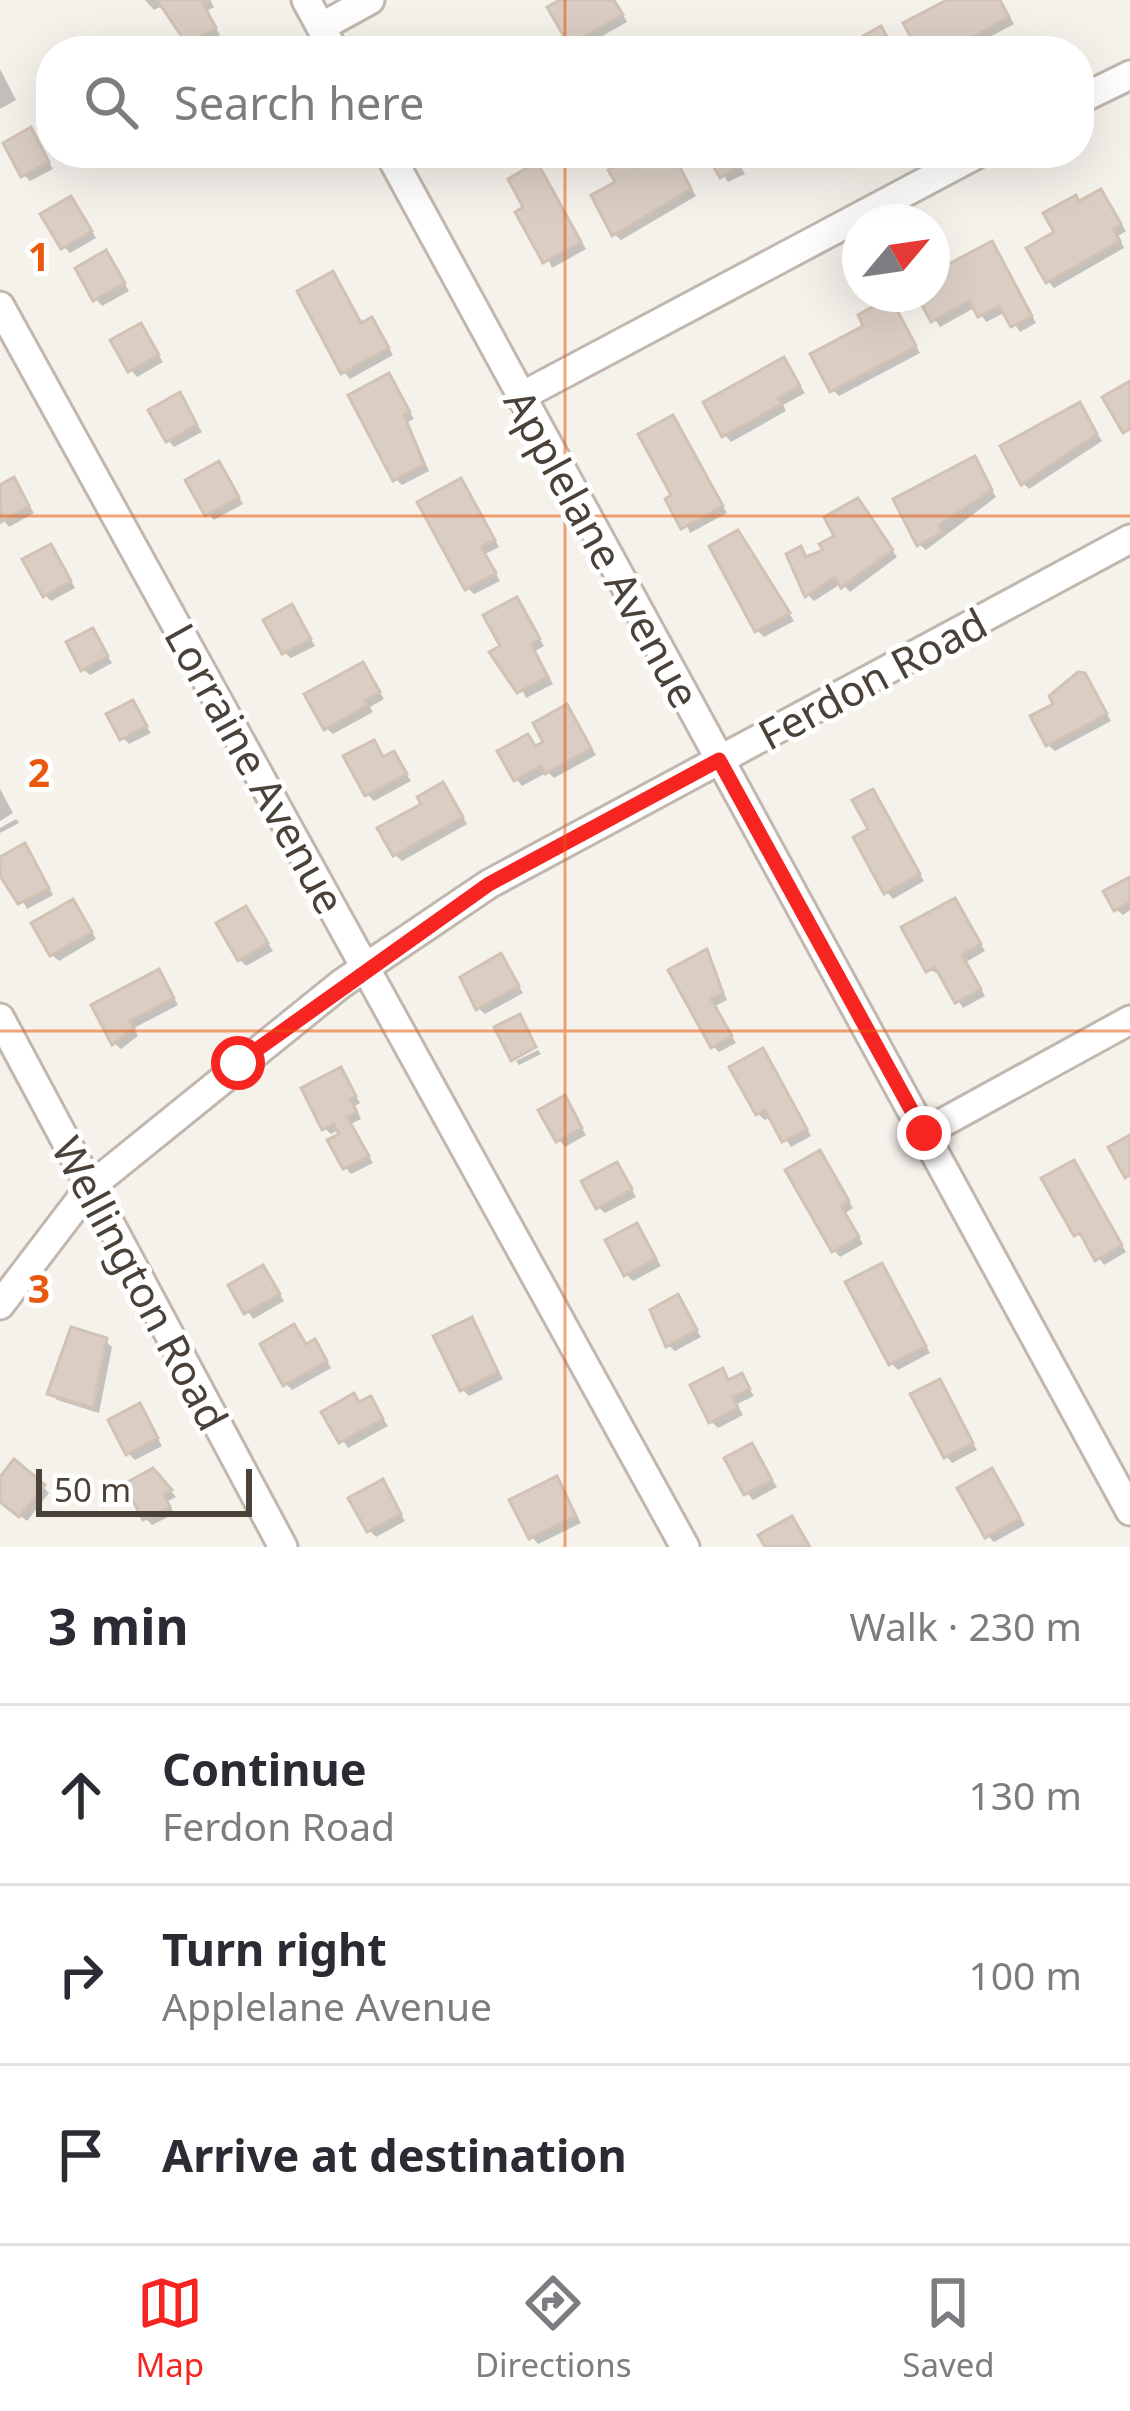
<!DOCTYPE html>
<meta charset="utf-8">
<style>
body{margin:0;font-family:"Noto Sans",sans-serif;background:#f2f2f3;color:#2b2b33}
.compass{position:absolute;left:842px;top:204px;width:108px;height:108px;border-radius:50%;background:#fff;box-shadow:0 12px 48px #0002;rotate:61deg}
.scale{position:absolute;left:36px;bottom:30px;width:216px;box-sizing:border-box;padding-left:12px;border:6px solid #4a4139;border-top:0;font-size:33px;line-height:42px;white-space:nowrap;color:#4a4139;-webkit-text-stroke:9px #fff;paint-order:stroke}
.stop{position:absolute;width:36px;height:36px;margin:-27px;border:9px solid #f62522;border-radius:50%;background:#fff}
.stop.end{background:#f62522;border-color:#fff;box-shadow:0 3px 12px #0008}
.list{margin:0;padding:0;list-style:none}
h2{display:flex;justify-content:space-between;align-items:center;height:156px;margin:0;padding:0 48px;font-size:51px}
h2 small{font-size:39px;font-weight:400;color:#7c7c81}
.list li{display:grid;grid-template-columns:78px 1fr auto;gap:36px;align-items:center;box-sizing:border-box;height:180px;padding:0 48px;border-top:3px solid #e1e1e2}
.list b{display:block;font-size:45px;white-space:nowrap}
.list p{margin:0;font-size:39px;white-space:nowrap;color:#7c7c81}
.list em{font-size:39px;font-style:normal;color:#7c7c81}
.icon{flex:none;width:66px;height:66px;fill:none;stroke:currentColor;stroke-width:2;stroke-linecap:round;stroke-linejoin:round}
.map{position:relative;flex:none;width:1130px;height:1547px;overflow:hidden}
.search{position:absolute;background:#fff;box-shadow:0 12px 48px #0002;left:36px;right:36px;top:36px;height:132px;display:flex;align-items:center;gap:30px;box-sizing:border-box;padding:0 42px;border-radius:48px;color:#7c7c81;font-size:45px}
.sheet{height:696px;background:#fff}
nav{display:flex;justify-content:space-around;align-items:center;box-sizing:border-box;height:168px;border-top:3px solid #e1e1e2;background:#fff;font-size:33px;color:#7c7c81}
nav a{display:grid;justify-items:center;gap:6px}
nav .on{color:#f62522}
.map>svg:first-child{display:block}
.shadow{fill:#0003}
.building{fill:#dacec4;stroke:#d2c2b4;stroke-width:3}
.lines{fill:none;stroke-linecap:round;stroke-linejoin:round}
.minor-casing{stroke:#c1b7ae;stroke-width:33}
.minor{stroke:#fff;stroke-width:27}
.route{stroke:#f62522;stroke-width:15}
.grid{fill:none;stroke:#e8590c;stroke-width:3;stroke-opacity:0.55}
.labels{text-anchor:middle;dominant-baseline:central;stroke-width:10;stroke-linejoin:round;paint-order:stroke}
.street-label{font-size:42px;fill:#4a4139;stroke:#fff}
.grid-label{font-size:39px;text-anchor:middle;font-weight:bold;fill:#e8590c;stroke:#fff;stroke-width:10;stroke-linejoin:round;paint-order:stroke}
</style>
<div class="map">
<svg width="1130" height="1547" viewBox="0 0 1130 1547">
<rect width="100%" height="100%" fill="#f5f1eb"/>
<!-- shadow -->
<g class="shadow">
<path d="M145 0H210L214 7 207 11 220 35 196 49 164 5 154 10Z"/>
<path d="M566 0H615L627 22 578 50 571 43Z"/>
<path d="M953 0H1000L1014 24 964 51H922Z"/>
<path d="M0 69 16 100 0 109Z"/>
<path d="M31 131 53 169 30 181 24 175Z"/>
<path d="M709 153H763L740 165 745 174 728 182Z"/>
<path d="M671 154 696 196 621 240 614 234 619 184 633 160 641 170Z"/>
<path d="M537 166 586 249 552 268 528 209Z"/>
<path d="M1101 192 1126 231 1118 236 1124 248 1054 288 1048 281 1058 233 1080 204Z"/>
<path d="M77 206 96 238 70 253 64 247Z"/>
<path d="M997 251 1036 323 1020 332 1006 312 986 322 976 307 940 327 919 294H932V277Z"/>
<path d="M112 261 129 291 102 306 96 299Z"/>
<path d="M890 301 920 353 839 396 833 390 867 327Z"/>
<path d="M372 321 393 355 350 379 344 372 362 326Z"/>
<path d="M141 326 163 362 137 377 131 370Z"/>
<path d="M784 361 805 393 783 405 786 411 731 442 725 435Z"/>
<path d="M388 377 414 419 408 422 429 471 402 485 396 479Z"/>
<path d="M179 396 202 432 174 447 168 440Z"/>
<path d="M1080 406 1102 441 1029 489 1023 483Z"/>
<path d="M672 419 727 513 690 533 676 496Z"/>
<path d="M974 460 996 497 926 550 919 544Z"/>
<path d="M224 471 243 504 214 520 208 514Z"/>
<path d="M13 481 34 513 9 527 0 515V488Z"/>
<path d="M461 481 499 547 485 554 500 581 474 594 468 588Z"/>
<path d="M864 508 897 557 850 592 842 583 814 601 808 595 800 550 808 559 827 552Z"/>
<path d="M744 541 794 621 764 637 757 630Z"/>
<path d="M51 548 75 588 51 601 45 595Z"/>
<path d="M516 601 544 646 535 651 553 684 526 698 504 647Z"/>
<path d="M292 608 315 646 291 658 284 652Z"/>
<path d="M92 631 112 663 90 675 83 669Z"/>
<path d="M363 665 384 699 370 707 373 712 333 734 326 728Z"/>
<path d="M1085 677 1111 721 1055 751 1048 745Z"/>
<path d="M132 703 151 733 129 744 123 738Z"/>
<path d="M572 715 596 755 554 778 548 772 522 786 516 779 536 749Z"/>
<path d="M373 743 385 760 394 755 411 781 374 801 368 795Z"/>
<path d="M0 789 13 813 0 821Z"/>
<path d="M449 792 467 824 402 861 395 855 425 805Z"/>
<path d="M872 793 924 881 893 899 887 892 872 830Z"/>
<path d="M16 819 19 823 0 833V828Z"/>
<path d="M30 853 53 895 27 909 0 860Z"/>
<path d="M1130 881V910L1123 915 1116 909Z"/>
<path d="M955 901 985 951 966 962 985 996 963 1008 940 974 929 970Z"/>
<path d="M79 909 96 939 59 961 52 955Z"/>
<path d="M246 909 273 951 246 966 240 960Z"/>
<path d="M706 953 727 1000 715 1006 736 1043 719 1052 713 1046Z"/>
<path d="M501 957 523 993 485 1014 478 1008Z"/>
<path d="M159 973 178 1005 134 1028 138 1036 121 1049 114 1043Z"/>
<path d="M538 1050 541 1054 519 1065 516 1061Z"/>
<path d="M769 1058 811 1136 791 1147 771 1116 765 1120 758 1114Z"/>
<path d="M340 1071 360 1103 355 1106 361 1119 351 1124 373 1163 351 1174 345 1167 351 1124 331 1134 324 1128Z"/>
<path d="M564 1099 586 1135 565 1147 559 1140Z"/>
<path d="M820 1154 853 1208 845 1213 863 1244 840 1257 834 1250Z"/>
<path d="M1079 1170 1126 1252 1104 1265 1086 1239 1076 1234Z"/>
<path d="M622 1172 636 1197 605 1213 598 1207Z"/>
<path d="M637 1227 661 1266 633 1281 626 1274Z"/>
<path d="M882 1266 930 1353 898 1370 891 1363Z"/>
<path d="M263 1269 284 1301 253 1319 232 1287Z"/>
<path d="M677 1298 701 1337 675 1351 668 1345Z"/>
<path d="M471 1321 503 1379 469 1396 462 1389Z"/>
<path d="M105 1341 112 1347 99 1413 57 1400 50 1393Z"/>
<path d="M307 1347 320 1350 331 1368 292 1390 286 1384Z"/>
<path d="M722 1372 730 1382 741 1377 754 1396 737 1404 743 1415 718 1428 711 1421Z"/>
<path d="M940 1382 977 1450 952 1463 946 1456Z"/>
<path d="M370 1400 388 1426 348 1448 325 1413Z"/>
<path d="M140 1407 162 1446 135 1460 128 1453Z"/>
<path d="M752 1447 777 1487 753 1500 747 1493Z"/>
<path d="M153 1472 176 1497 168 1501 174 1514 152 1525 146 1519Z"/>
<path d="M992 1472 1025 1525 994 1542 988 1536Z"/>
<path d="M556 1480 581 1523 538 1544 532 1537Z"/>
<path d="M0 1482 43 1487 49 1493 27 1521 0 1500Z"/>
<path d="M382 1483 405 1521 376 1537 369 1530Z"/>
</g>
<!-- building -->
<g class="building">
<path d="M157 0H209L203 4 216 28 187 44Z"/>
<path d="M560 0H614L623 15 569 45 547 7Z"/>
<path d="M947 0H1000L1009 17 947 51H918L903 23Z"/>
<path d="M881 26 895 51H836Z"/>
<path d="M31 127 49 162 21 177 3 143Z"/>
<path d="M666 153H673L691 189 612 236 591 195 615 182 608 170 633 156 639 167Z"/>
<path d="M706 153H745L736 158 740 166 720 178Z"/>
<path d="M537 162 581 242 543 263 515 212 523 207 508 179Z"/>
<path d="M1101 189 1121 224 1113 229 1120 241 1046 283 1026 248 1054 232 1043 213 1076 195 1079 201Z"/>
<path d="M71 196 92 231 61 249 40 214Z"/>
<path d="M992 241 1032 316 1011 327 999 306 978 317 969 301 931 322 916 294H932V273Z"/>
<path d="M106 250 125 283 93 301 75 268Z"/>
<path d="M333 271 361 323 372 317 389 348 341 374 297 291Z"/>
<path d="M890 297 916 346 830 392 810 354 863 326 858 315Z"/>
<path d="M141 323 159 355 128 372 110 340Z"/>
<path d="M784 357 800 386 778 398 782 404 722 437 703 402Z"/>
<path d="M389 373 410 412 404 415 424 464 393 481 348 395Z"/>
<path d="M1130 381V429L1123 433 1102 397Z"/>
<path d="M180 392 197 425 166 442 148 410Z"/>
<path d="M1080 402 1097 434 1021 485 1000 446Z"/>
<path d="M673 415 723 506 681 529 665 499 671 495 638 434Z"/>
<path d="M975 456 992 490 939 525 943 532 917 546 893 499Z"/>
<path d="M219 461 239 497 205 516 185 480Z"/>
<path d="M14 477 29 506 1 522 0 485Z"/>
<path d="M461 478 495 540 481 547 496 573 465 590 417 502Z"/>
<path d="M858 498 893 550 841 588 835 577 805 597 786 554 801 546 806 557 823 550 819 544 834 536 824 517Z"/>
<path d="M738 530 790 613 755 632 709 546Z"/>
<path d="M51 544 71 581 43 597 22 559Z"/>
<path d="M517 597 540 639 531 644 548 677 517 693 489 652 500 646 483 615Z"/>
<path d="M292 604 311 639 282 654 263 620Z"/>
<path d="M93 628 108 656 81 671 66 642Z"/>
<path d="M363 662 380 692 365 700 368 705 324 730 304 694Z"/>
<path d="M1078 672 1085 673 1107 714 1046 746 1030 716 1053 704 1049 696Z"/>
<path d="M133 700 147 726 120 740 106 714Z"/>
<path d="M567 704 591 748 545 774 541 766 514 781 497 751 528 734 535 746 543 742 533 723Z"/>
<path d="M374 740 383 757 394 751 407 774 365 796 343 756Z"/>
<path d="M443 782 463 817 393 856 377 828 421 804 417 797Z"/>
<path d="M873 789 920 874 884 894 853 837 868 829 852 800Z"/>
<path d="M25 843 49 888 18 904 0 876V857Z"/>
<path d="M1130 877V902L1114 911 1103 891Z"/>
<path d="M955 898 981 944 962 955 981 989 955 1003 935 967 926 972 901 927Z"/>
<path d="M73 899 92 932 50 956 31 923Z"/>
<path d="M246 906 268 943 238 961 216 923Z"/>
<path d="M707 949 723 993 711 999 732 1036 711 1048 668 970Z"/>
<path d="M501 953 519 986 476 1010 460 977Z"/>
<path d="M159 969 174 998 130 1021 134 1028 112 1045 91 1005Z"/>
<path d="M520 1014 536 1047 511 1061 494 1027Z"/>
<path d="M763 1048 807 1129 782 1142 765 1110 756 1115 729 1067Z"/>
<path d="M341 1067 356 1096 350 1099 357 1112 347 1117 369 1156 343 1169 327 1140 339 1134 334 1124 322 1130 301 1088Z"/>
<path d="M565 1095 582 1128 556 1142 538 1110Z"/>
<path d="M1130 1135V1175L1125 1178 1108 1147Z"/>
<path d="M820 1150 849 1201 841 1206 859 1237 832 1252 785 1170Z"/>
<path d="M1074 1160 1122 1245 1095 1261 1080 1233 1074 1236 1041 1178Z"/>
<path d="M617 1162 632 1189 596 1209 581 1181Z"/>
<path d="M637 1223 656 1259 624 1276 605 1240Z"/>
<path d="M882 1263 926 1346 889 1365 845 1282Z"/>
<path d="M263 1265 280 1294 244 1314 228 1285Z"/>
<path d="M678 1294 697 1330 666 1347 650 1310Z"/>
<path d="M472 1317 498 1372 460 1391 433 1336Z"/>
<path d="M294 1324 306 1344 315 1339 327 1361 283 1386 260 1344Z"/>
<path d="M71 1327 107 1338 93 1408 47 1394Z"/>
<path d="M723 1368 728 1380 742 1373 750 1389 733 1397 738 1408 709 1423 690 1385Z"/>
<path d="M940 1379 973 1443 944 1458 910 1394Z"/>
<path d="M354 1393 359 1402 371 1396 383 1419 339 1443 321 1412Z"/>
<path d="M140 1403 158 1438 126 1455 108 1420Z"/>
<path d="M752 1443 772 1480 744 1495 724 1458Z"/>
<path d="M14 1459 45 1485 19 1517 0 1502V1477Z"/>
<path d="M153 1468 172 1490 163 1494 170 1507 143 1520 124 1484Z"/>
<path d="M992 1468 1020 1518 985 1538 957 1488Z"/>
<path d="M557 1476 576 1516 529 1539 509 1500Z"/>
<path d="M383 1479 401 1514 367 1532 348 1498Z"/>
<path d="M792 1516 810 1547H765L758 1535Z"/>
</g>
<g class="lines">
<defs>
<g id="minor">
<path d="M306 0 334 51"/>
<path d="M321 27 370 0"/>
<path d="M1079 100 1130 75"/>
<path d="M389 153 1130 1511"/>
<path d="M0 306 685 1547"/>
<path d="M520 397 979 153"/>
<path d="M0 1018 283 1547"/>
<path d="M924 1133 1130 1020"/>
<path d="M0 1305 90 1187 341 984 489 884 1130 539"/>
</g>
</defs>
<!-- minor casing -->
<use href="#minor" class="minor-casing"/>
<!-- minor -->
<use href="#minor" class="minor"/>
</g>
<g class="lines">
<!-- route -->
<path class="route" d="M238 1063 489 884 719 760 924 1133"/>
</g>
<!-- grid -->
<path class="grid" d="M565 0V51M565 153V1547M0 516H1130M0 1031H1130"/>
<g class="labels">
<!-- street labels -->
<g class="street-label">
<text transform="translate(603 548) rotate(61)">Applelane Avenue</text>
<text transform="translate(872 678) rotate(-28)">Ferdon Road</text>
<text transform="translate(256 768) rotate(61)">Lorraine Avenue</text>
<text transform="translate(141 1283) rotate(62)">Wellington Road</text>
</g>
</g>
<g class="grid-label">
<text x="39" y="271">1</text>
<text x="39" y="787">2</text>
<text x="39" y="1303">3</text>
</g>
</svg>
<svg class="compass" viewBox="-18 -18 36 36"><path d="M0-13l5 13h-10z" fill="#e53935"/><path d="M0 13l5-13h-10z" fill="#7c7c81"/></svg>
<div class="scale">50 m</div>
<div class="stop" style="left:238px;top:1063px"></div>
<div class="stop end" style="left:924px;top:1133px"></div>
<div class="search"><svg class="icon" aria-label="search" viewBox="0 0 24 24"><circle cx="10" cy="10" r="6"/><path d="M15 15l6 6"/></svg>Search here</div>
</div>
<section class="sheet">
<h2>3 min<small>Walk · 230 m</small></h2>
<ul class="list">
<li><svg class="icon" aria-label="ahead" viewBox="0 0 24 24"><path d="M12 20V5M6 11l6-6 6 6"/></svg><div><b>Continue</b><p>Ferdon Road</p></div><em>130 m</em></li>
<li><svg class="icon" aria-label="right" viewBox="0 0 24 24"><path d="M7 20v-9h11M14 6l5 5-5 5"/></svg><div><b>Turn right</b><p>Applelane Avenue</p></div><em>100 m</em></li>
<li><svg class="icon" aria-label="arrive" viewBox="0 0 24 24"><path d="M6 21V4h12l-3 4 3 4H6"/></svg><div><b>Arrive at destination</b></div></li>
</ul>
</section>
<nav>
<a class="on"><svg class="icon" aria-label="map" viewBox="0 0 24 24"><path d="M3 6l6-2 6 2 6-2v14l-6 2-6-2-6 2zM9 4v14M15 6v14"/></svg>Map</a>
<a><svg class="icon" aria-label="directions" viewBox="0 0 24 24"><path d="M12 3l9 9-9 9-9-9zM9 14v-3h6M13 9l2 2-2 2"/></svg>Directions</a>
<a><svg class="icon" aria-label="saved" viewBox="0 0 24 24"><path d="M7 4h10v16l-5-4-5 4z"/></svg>Saved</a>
</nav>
